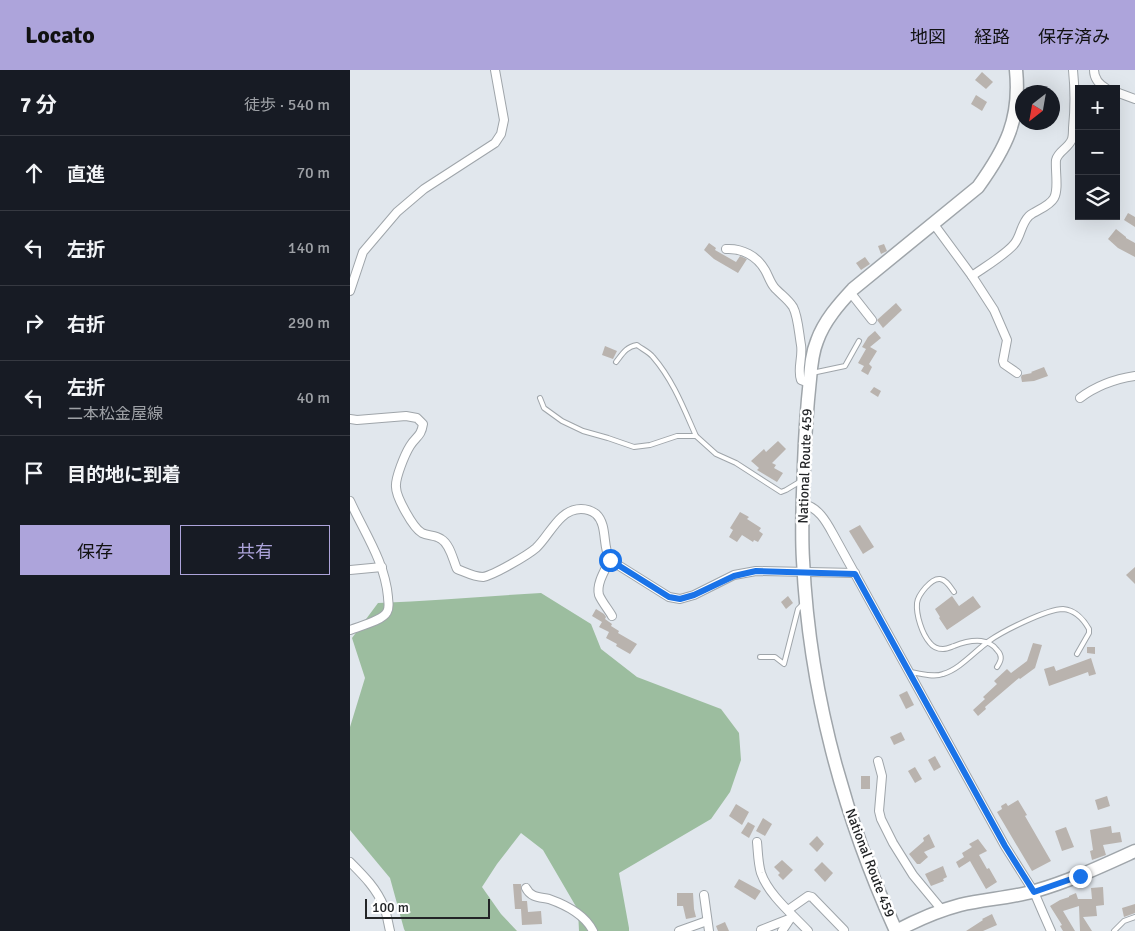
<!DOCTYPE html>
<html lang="ja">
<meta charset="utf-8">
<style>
body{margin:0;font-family:Signika,"Noto Sans JP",sans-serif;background:#242831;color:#f1f3f6}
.controls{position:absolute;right:15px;top:15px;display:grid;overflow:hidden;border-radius:0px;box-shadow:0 5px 20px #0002}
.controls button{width:45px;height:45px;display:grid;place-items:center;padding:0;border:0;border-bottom:1px solid #363941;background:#171b24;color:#f1f3f6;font:25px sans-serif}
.compass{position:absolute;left:665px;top:15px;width:45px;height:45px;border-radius:50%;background:#171b24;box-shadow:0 5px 20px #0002;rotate:211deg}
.scale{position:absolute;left:15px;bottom:12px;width:125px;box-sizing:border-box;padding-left:5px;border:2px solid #232527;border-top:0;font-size:14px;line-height:18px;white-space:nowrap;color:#232527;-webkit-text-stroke:4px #fff;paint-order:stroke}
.stop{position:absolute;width:15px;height:15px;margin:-11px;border:4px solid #1a73e8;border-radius:50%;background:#fff}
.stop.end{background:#1a73e8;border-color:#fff;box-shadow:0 1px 5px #0008}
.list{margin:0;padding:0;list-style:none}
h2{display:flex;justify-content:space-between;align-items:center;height:65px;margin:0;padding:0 20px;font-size:21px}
h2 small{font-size:16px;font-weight:400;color:#9ea1a6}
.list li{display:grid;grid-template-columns:32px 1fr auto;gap:15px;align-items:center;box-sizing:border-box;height:75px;padding:0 20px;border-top:1px solid #363941}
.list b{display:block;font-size:19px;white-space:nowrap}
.list p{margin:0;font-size:16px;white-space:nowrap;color:#9ea1a6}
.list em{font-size:16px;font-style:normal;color:#9ea1a6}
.actions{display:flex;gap:10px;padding:15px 20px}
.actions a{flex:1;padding:11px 0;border:1px solid #ada4db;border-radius:0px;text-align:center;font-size:18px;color:#ada4db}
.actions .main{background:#ada4db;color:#111}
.icon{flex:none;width:28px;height:28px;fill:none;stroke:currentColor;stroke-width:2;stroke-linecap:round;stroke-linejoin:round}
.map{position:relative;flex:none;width:785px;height:861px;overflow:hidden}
header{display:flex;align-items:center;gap:30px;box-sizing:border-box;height:70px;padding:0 25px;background:#ada4db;color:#111}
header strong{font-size:24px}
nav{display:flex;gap:28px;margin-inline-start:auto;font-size:18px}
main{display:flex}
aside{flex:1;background:#171b24}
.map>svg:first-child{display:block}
.forest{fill:#9cbd9f}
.building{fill:#b9b3ae}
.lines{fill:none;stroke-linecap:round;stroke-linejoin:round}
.service-casing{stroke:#9fa5aa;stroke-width:6}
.minor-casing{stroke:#9fa5aa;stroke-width:10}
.primary-casing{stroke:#9fa5aa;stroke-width:15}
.trunk-casing{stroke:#9fa5aa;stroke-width:15}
.service{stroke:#fff;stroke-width:4}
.minor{stroke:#fff;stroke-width:8}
.primary{stroke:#fff;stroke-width:12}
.trunk{stroke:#fff;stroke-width:12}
.route{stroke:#1a73e8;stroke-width:6}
.labels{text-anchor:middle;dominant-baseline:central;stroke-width:5;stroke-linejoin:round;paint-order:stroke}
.street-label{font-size:14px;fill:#232527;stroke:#fff}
</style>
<header>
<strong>Locato</strong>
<nav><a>地図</a><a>経路</a><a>保存済み</a></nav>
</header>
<main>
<aside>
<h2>7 分<small>徒歩 · 540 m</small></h2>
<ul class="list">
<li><svg class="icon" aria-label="ahead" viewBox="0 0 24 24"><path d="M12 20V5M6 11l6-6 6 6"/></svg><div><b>直進</b></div><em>70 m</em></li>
<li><svg class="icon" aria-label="left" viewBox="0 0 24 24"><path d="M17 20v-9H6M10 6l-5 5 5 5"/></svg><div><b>左折</b></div><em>140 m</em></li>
<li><svg class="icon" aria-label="right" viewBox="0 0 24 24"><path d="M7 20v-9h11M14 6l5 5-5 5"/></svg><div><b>右折</b></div><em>290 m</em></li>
<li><svg class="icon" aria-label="left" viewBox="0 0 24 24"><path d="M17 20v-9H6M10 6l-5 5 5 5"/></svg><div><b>左折</b><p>二本松金屋線</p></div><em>40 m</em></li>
<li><svg class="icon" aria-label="arrive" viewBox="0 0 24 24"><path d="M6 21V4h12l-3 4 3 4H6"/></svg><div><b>目的地に到着</b></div></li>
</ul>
<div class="actions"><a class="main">保存</a><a>共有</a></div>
</aside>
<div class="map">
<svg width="785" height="861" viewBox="0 0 785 861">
<rect width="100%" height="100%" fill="#e1e7ed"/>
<!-- forest -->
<path class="forest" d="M191 523 241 554 251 579 287 607 371 639 389 663 391 690 380 722 361 749 269 803 279 858V861H229L228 840 193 780 171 763 147 794 132 817 151 844 167 861H55L54 859 40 808 0 760V657L15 608 2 568 28 533C82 531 137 526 191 523Z"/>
<!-- building -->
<g class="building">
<path d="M632 2 643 12 636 19 625 10Z"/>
<path d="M626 25 637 32 632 41 621 34Z"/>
<path d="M778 143 785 147V157L774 150Z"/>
<path d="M766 159 776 167V168L785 173V187L768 178 758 169Z"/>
<path d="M359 173 366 178 365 180 386 192 390 186 397 189 388 203 364 189 354 180Z"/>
<path d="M534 174 537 181 531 184 528 176Z"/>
<path d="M515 187 520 194 511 200 506 193Z"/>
<path d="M546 233 552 240 533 258 527 250Z"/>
<path d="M525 261 531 268 520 277 527 281 519 294 522 297 518 305 511 301 514 296 508 293 516 279 512 277 518 267Z"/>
<path d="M255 276 267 281 263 289 252 285Z"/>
<path d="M694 297 698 306 684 311 672 312 671 307 672 305 682 303 681 302Z"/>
<path d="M524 317 531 321 528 327 520 322Z"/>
<path d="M428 371 436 379 422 393 426 395 424 398 433 403 427 412 407 400 409 398 401 391 414 379 416 382Z"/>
<path d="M390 442 399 447 397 449 411 458 409 461 413 464 408 472 404 470 403 472 392 465 387 472 379 467 383 460 380 458Z"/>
<path d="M510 455 524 477 513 484 499 461Z"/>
<path d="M785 497V514L776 505Z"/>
<path d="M438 526 443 533 436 539 431 532Z"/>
<path d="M602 526 609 536 623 526 631 537 597 560 589 548 590 547 585 539Z"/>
<path d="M246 539 254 544 256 547 255 549 262 554 261 556 269 561 268 563 287 574 280 584 266 576 267 574 256 568 259 562 249 557 252 552 242 546Z"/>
<path d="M683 573 692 575 685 598 670 609 669 608 635 637 636 639 628 646 623 640 635 629 633 627 647 614 644 611 657 599 661 603 677 591Z"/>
<path d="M737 577H745V584L737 583Z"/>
<path d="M741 588 746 604 739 606 738 602 699 616 694 599 704 596 706 601Z"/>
<path d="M557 621 564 635 556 639 549 625Z"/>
<path d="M551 662 555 670 544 675 540 667Z"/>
<path d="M585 686 591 697 584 701 578 690Z"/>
<path d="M565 697 572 709 565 713 558 701Z"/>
<rect x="511" y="706" width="9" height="13"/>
<path d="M757 726 760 736 748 740 745 730Z"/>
<path d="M668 730 677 745 675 746 701 791 682 801 647 742 652 739 651 736 656 733 658 736Z"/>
<path d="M386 734 399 742 392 755 379 746Z"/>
<path d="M413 748 422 754 415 766 406 761Z"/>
<path d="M398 752 405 756 399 768 391 763Z"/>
<path d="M761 756 762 763 770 762 772 772 753 775 756 785 742 790 740 781 743 780 740 760Z"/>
<path d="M716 757 724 777 712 781 705 761Z"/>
<path d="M579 764 585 777 574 782 578 787 570 794H567L559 784 574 771 573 768Z"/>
<path d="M467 766 474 774 467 782 459 774Z"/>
<path d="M628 769 637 781 629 785 637 799 639 798 647 812 636 819 620 791 609 798 606 792 614 787 612 783 622 777 619 774Z"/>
<path d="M432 790 443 800 433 810 428 805 430 803 424 797Z"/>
<path d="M472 792 483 803 475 812 464 800Z"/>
<path d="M593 796 597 807 593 809 594 811 581 816 575 804Z"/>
<path d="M389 809 411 821 405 830 384 817Z"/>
<path d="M163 814H171L172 831H177L178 842 191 841 192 854 172 855 171 839H165Z"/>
<path d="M753 817 754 835 746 836 747 846 733 847 742 861H730L729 836 713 841 725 861H713L710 856 712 855 700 836 710 830 719 827V826L726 823 728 829H742L741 818Z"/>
<path d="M327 823H343L344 839 346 847 336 849 333 836H327Z"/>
<path d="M785 834V843L774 847 772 838Z"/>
<path d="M642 844 647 855 633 861H616L633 850 632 849Z"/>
<path d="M375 852 379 861H368L366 856Z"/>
</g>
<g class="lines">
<defs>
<g id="service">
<path d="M266 292C273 283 276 277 287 275 292 279 299 282 303 287 323 310 334 339 346 366"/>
<path d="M462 303 495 296 509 271"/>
<path d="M190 328 194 338 212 351 233 361 258 368 284 377 300 375 327 366H346L366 384 386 393 431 422 436 420 451 411"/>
<path d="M604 522C600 517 597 510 590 509 581 508 568 525 567 533 566 545 572 564 580 573 583 577 588 579 593 579 597 579 601 577 604 576 614 572 621 570 631 571 638 572 643 574 647 580 653 586 651 591 647 597"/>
<path d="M410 587H425L434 594 448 539 452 535"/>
<path d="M559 602C570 603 583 608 593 604 610 599 625 581 639 571 653 561 697 539 713 539 725 540 734 550 739 559V563L727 584"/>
<path d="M764 861 774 851 785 847"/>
</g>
<g id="minor">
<path d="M744 0C744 9 750 15 757 19"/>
<path d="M766 22 785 29"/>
<path d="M583 153 622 206 644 240 657 270 653 291 654 294 667 303"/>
<path d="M376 179C392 178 407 186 415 200 418 205 420 212 424 217 430 224 438 229 443 237 448 246 449 264 451 275 453 287 447 299 451 310L459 313"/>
<path d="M622 206C633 198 657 184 665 173 671 165 671 154 679 146 686 140 699 137 704 128 709 119 705 101 706 90 708 81 719 78 722 69 723 66 723 61 723 58 725 38 725 19 723 0"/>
<path d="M0 221 13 182 47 142 74 119 145 73 151 64 154 50 145 0"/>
<path d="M500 222 522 250"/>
<path d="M730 328C746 316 765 309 785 306"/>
<path d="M0 349 7 350 56 346 67 348 73 354C71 367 66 366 60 376 55 384 45 408 46 417 46 427 63 458 72 463 78 466 85 465 91 469 100 474 103 490 107 499 115 502 124 507 133 507 144 505 178 485 186 478 200 465 209 439 231 439 236 439 242 441 246 444 258 455 252 477 260 490L319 527 330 529 344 525 384 505 406 501 505 503"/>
<path d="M0 431C14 462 35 492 38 527 38 532 40 537 37 542 32 551 10 556 0 560"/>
<path d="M453 434C468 437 476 451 483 464L655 776 684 822 693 843 701 861"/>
<path d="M260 490C255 500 246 514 249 525 252 532 258 539 262 546"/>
<path d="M0 500 32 497"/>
<path d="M528 691 532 706 529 741 531 749 543 773 563 805 592 840"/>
<path d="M407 772C408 782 408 793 411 803 418 824 443 845 458 861"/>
<path d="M0 792C14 806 27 819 34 837 37 844 38 853 40 861"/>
<path d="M176 818C181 828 190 827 199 829 216 835 235 845 243 861"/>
<path d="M354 825 359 861"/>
<path d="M438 840 458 826 462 827 494 860"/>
<path d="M411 860 439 849"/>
<path d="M329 861 357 851"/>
<path d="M432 861 440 849"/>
</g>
<path id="primary" d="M546 861C567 850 587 841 610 835 635 829 661 828 685 821 720 811 752 796 785 781"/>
<path id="trunk" d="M546 861C493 745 459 618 453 490 451 458 453 426 454 395 455 366 457 337 460 309 461 296 462 283 467 271 474 251 489 234 503 219L628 117C656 78 671 49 666 0"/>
</defs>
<!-- service casing -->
<use href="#service" class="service-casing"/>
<!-- minor casing -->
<use href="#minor" class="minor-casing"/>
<!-- primary casing -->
<use href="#primary" class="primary-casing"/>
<!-- trunk casing -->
<use href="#trunk" class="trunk-casing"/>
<!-- service -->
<use href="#service" class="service"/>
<!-- minor -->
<use href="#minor" class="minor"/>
<!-- primary -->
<use href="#primary" class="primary"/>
<!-- trunk -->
<use href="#trunk" class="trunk"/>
</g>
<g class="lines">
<!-- route -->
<path class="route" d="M260 490 319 527 330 529 344 525 384 506 406 501 505 504 655 776 684 822 730 806"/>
</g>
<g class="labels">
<!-- street labels -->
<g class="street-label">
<text transform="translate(455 396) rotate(-88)">National Route 459</text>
<text transform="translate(520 793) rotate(69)">National Route 459</text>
</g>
</g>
</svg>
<div class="controls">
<button>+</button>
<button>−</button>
<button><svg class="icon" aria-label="layers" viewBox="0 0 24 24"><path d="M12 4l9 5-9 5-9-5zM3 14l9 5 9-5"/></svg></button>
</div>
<svg class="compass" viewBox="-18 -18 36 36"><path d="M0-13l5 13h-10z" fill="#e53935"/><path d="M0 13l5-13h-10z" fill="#9ea1a6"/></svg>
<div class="scale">100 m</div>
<div class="stop" style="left:260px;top:490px"></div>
<div class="stop end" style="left:730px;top:806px"></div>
</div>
</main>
